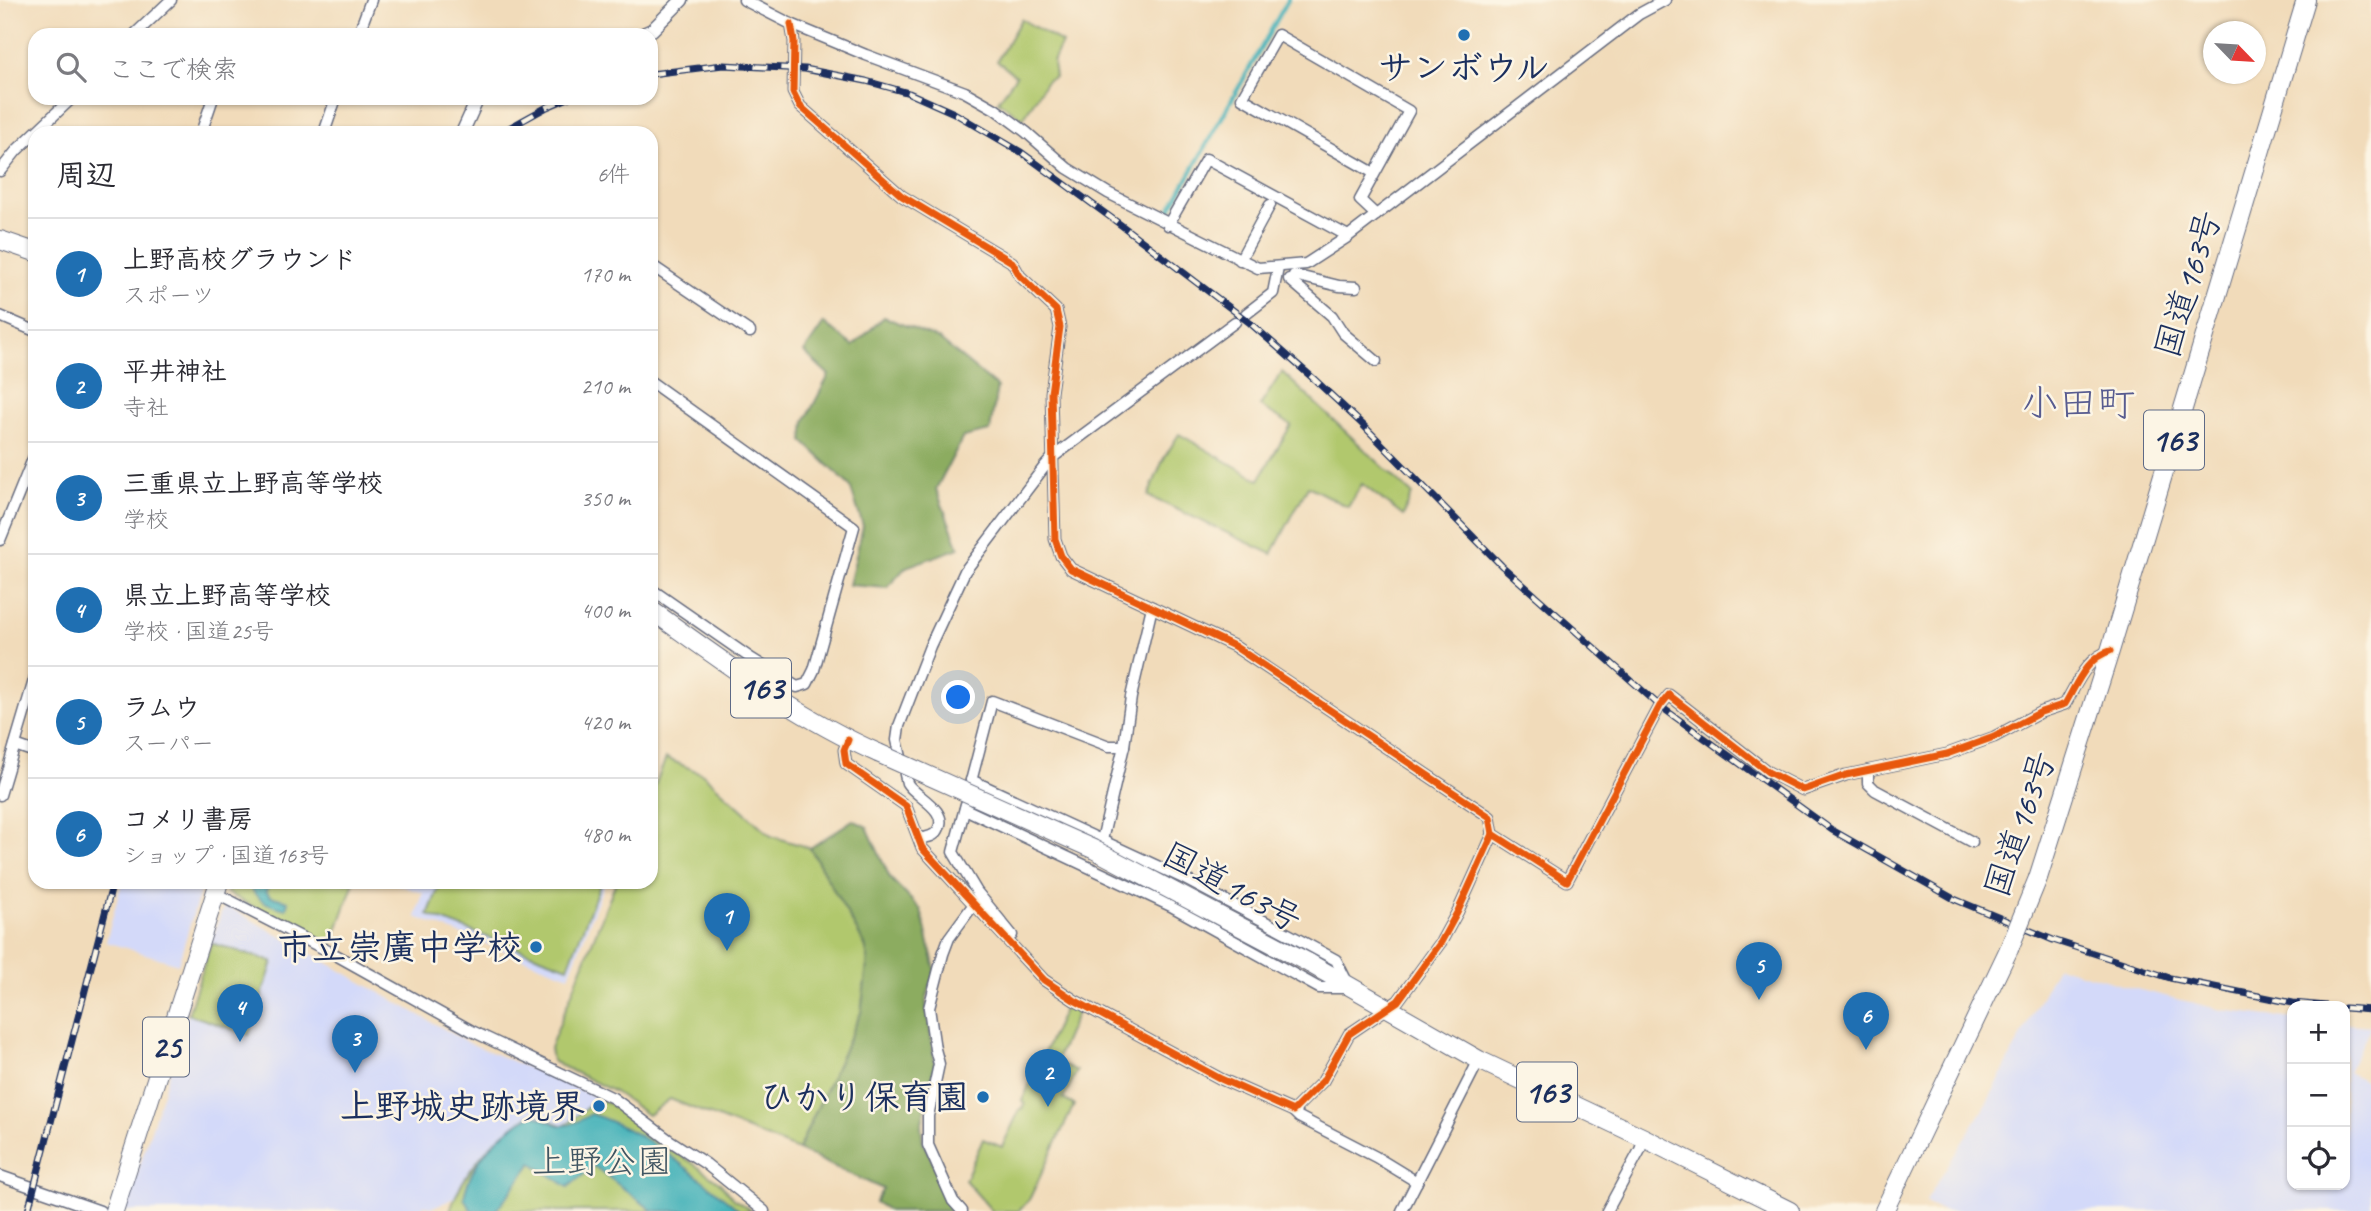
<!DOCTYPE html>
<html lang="ja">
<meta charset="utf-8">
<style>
body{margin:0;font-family:Caveat,"Klee One",sans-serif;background:#f7f7f7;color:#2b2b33}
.controls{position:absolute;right:21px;bottom:21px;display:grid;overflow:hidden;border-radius:14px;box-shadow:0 2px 5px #0004}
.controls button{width:63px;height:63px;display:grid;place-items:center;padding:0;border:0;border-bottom:2px solid #e1e1e2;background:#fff;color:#2b2b33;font:35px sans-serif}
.compass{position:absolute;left:2203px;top:21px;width:63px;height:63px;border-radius:50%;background:#fff;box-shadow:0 2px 5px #0004;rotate:115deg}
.you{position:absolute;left:959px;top:698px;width:24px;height:24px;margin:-18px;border:5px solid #fff;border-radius:50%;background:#1a73e8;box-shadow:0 0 0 10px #1a73e833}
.badge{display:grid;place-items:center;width:46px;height:46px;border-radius:50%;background:#1f6fb2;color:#fff;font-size:23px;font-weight:700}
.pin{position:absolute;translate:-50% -58px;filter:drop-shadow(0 2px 4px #0008)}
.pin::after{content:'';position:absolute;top:37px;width:24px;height:21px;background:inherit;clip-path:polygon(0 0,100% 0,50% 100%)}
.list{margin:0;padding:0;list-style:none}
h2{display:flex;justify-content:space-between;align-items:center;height:91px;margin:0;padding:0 28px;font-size:30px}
h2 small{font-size:23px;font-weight:400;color:#7c7c81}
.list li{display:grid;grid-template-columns:46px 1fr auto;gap:21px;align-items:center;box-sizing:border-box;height:112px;padding:0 28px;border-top:2px solid #e1e1e2}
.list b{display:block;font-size:26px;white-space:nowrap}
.list p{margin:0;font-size:23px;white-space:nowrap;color:#7c7c81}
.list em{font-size:23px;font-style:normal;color:#7c7c81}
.icon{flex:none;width:38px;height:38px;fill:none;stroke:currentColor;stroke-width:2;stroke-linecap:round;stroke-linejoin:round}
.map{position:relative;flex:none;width:2371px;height:1211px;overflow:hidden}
.search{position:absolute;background:#fff;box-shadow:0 2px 5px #0004;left:28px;top:28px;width:630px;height:77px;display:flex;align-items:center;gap:18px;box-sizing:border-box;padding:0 24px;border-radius:21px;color:#7c7c81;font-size:26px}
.panel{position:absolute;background:#fff;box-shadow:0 2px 5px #0004;left:28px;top:126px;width:630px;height:763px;border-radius:21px}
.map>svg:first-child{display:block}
.built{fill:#d3d9f9}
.green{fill:#b1c86d;stroke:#667c66;stroke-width:2}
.forest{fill:#8cac60;stroke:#546e5f;stroke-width:2}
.water{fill:#3fb0b8;stroke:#2d708b;stroke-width:2}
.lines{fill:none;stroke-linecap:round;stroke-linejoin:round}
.stream{stroke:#3fb0b8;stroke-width:4.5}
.minor-casing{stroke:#666b7e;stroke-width:13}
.tertiary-casing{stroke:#666b7e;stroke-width:15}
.trunk-casing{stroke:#666b7e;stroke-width:20}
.minor{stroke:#fff;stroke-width:10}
.tertiary{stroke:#fff;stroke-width:12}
.trunk{stroke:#fff;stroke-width:18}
.rail-casing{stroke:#1b2f5e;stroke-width:7}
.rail{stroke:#fcf5e5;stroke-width:4.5;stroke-dasharray:13;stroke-linecap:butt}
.trunk-bridge-casing{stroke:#666b7e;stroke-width:20;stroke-linecap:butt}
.trunk-bridge{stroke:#fff;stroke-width:18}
.cycleway-casing{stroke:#fcf5e5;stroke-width:11}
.cycleway{stroke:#e8590c;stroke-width:7}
.poi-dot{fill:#1f6fb2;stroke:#fcf5e5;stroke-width:2.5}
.labels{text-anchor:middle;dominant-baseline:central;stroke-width:5;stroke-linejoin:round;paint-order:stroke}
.shield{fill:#fcf5e5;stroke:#5e6a86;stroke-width:2}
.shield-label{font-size:33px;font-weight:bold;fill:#1b2f5e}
.poi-label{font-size:35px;font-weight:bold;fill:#1b2f5e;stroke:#fcf5e5;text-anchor:end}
.street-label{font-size:35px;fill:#1b2f5e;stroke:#fcf5e5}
.park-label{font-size:35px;fill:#405562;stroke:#fcf5e5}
.quarter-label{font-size:38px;fill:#585c90;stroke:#fcf5e5}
</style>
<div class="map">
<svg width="2371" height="1211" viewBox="0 0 2371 1211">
<rect width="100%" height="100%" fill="#fcf5e5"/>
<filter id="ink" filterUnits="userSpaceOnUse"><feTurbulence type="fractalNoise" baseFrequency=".0143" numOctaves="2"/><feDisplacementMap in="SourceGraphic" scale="14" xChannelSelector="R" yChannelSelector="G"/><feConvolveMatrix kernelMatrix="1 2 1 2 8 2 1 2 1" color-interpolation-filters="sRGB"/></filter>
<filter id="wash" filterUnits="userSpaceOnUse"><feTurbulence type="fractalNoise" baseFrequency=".00686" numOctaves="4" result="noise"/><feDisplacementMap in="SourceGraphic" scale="28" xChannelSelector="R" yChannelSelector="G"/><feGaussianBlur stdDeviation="1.57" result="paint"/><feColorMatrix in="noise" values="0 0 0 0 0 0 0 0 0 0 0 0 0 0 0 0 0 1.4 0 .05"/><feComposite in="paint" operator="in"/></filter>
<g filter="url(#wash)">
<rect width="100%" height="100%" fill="#f1dbba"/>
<!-- built -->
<g class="built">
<path d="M122 882H203L178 964 106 942Z"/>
<path d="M390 882H605L569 976 416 917 423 893Z"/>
<path d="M227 906 467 1042 599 1098 563 1127 533 1114 522 1119 497 1140 471 1170 454 1198 431 1208 424 1205 421 1211H125L188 1014 249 1035 273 962 211 943 222 910Z"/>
<path d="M2057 966 2128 987 2222 1010 2292 1019V1185H2345V1024L2371 1026 2348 1072 2371 1084V1211H1943L1925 1202 1988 1101Z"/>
</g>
<!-- green -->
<g class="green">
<path d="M1021 19 1062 43 1053 62 1055 77 1047 80 1023 119 998 101 1016 76 997 61Z"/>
<path d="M1282 372 1412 494 1403 516 1362 484 1348 507 1308 486 1272 554 1148 496 1163 460 1179 434 1259 480 1291 425 1260 406Z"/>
<path d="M666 758 703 774 771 836 810 848 865 945 868 958 861 1013 798 1150 670 1099 648 1115 615 1092 552 1061 550 1048 616 882H651V795Z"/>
<path d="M230 882H354L331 947 227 893Z"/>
<path d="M441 882H601L568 967 428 915Z"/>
<path d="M211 943 273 962 249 1035 188 1014Z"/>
<path d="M1068 1001 1079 1008 1056 1061 1077 1071 1063 1099 1074 1105 1029 1200 1019 1211H992L965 1180 983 1139 1002 1147 1020 1109H1022L1025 1103 1022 1101Z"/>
<path d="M599 1098 609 1103 666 1148 688 1160 719 1182 734 1199 752 1211H450C462 1172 497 1132 533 1114L564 1126Z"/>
</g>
<!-- forest -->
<g class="forest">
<path d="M884 317 939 339 997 387 990 431 963 437 936 489 959 548 906 567 887 588 849 585 863 526 850 486 803 441 805 421 829 375 804 352 824 323 853 346Z"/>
<path d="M853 820 867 827 890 878 921 910 935 969 926 1002 935 1063 921 1127 923 1142 957 1211H889L875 1202 883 1189 798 1150 861 1013 868 958 865 945 810 848Z"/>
</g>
<!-- water -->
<g class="water">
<path d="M270 882 266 891 270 896 288 901 286 909C269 905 255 901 249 883Z"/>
<path d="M533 1114C561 1126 563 1132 591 1114 647 1132 695 1174 740 1211H653L594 1166 568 1187 532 1163 496 1211H472L464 1198C470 1162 501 1130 533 1114Z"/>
</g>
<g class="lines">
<!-- stream -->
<path class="stream" d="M1167 215 1288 0"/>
</g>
</g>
<g filter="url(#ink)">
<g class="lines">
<defs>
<g id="minor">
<path d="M744 0 791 24 866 55 965 92 995 109 1026 132 1067 168 1108 193 1258 268 1306 264 1346 238 1639 14 1665 0"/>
<path d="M791 24 794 41 793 92 800 106 902 196 1012 262 1020 276 1056 310 1060 327 1051 393 1055 539 1061 556 1071 569 1234 646 1490 817 1493 834 1458 911 1441 942 1398 1001 1349 1034 1323 1081 1293 1111 1221 1079 1074 1000 1044 980 922 848 906 806 846 764 844 750 848 740"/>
<path d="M134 35 171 0"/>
<path d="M358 35 371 0"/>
<path d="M201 133 213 98"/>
<path d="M324 133 336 98"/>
<path d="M0 171 17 150 72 98"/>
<path d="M1374 173 1242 98 1278 35 1409 111 1360 200 1376 215"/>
<path d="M1168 225 1206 159 1348 236"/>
<path d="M1240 260 1270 205"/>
<path d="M651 265 750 332"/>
<path d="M1294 275 1339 286 1356 287"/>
<path d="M1289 279 1332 316 1343 333 1376 361"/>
<path d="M1246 314 1273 293 1278 268"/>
<path d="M0 316 35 331"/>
<path d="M651 382 854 527 814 670 807 684 797 687 752 659 651 589"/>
<path d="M0 540 35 454"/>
<path d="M15 745 35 752"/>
<path d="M1868 771V783L1875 790 1972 842"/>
<path d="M970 785 992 701 1109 746H1124"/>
<path d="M0 795 35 677"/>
<path d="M966 804 953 852 977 892 1012 935"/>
<path d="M965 809 1171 906 1319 988H1350L1336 960 1290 935 1183 878 971 780"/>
<path d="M1493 834 1567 881 1660 706 1669 695 1768 772 1803 790 1846 775 1947 754 1994 737 2041 712 2065 704C2077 684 2086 658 2110 651"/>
<path d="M919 838C926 838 934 837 938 830 950 810 914 796 907 783L897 740 899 726 930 646 965 571 1045 466 1053 457 1235 322"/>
<path d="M1102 840 1124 746 1131 697 1152 607"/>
<path d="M215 893 334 954 472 1031 613 1098 669 1140 706 1164 764 1211"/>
<path d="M1293 1111 1299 1117 1376 1157 1417 1182"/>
<path d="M0 1176 100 1211"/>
<path d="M962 1211 953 1201 928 1145V1116L939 1064 935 1049 929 1008 943 954 949 938 974 904"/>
<path d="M1402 1211 1479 1060"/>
<path d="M1607 1211 1640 1150 1644 1138"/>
</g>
<g id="tertiary">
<path d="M641 35 652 30 682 0"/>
<path d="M462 133 478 98"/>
</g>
<g id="trunk">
<path d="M0 240 35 252"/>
<path d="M651 610C724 662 796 717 878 753"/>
<path d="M2038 878 2110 651 2306 0"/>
<path d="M1309 963 1479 1060 1644 1138 1790 1211"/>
<path d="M114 1211 219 882"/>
<path d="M1884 1211 2009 949"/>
</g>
</defs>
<!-- minor casing -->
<use href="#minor" class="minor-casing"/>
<!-- tertiary casing -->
<use href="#tertiary" class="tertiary-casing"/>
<!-- trunk casing -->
<use href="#trunk" class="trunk-casing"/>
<!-- minor -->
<use href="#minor" class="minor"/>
<!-- tertiary -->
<use href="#tertiary" class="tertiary"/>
<!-- trunk -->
<use href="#trunk" class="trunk"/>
<defs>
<g id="rail">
<path d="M651 74 723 65 805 69 866 81 909 93 954 113 1021 152 1121 225 1250 323 1314 379 1362 424 1502 566 1660 706 1832 830 1954 899 2053 940 2170 978 2293 1003 2326 1006"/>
<path d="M500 133 547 107 568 98"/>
<path d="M2345 1008 2371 1010"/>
<path d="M28 1211 113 882"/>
</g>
</defs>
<!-- rail casing -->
<use href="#rail" class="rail-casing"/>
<!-- rail -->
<use href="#rail" class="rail"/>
<defs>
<g id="trunk-bridge">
<path d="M878 753 1093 849 1309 963"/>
<path d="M2009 949 2038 878"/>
</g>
</defs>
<!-- trunk-bridge casing -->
<use href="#trunk-bridge" class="trunk-bridge-casing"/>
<!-- trunk-bridge -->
<use href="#trunk-bridge" class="trunk-bridge"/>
<defs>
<g id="cycleway">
<path d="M791 24 794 41 793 92 800 106 902 196 1012 262 1020 276 1056 310 1060 327 1051 393 1055 539 1061 556 1071 569 1234 646 1490 817 1493 834 1458 911 1441 942 1398 1001 1349 1034 1323 1081 1293 1111 1221 1079 1074 1000 1044 980 922 848 906 806 846 764 844 750 848 740"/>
<path d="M1493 834 1567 881 1660 706 1669 695 1768 772 1803 790 1846 775 1947 754 1994 737 2041 712 2065 704C2077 684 2086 658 2110 651"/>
</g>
</defs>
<!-- cycleway casing -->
<use href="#cycleway" class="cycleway-casing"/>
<!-- cycleway -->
<use href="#cycleway" class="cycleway"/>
</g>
</g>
<!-- markers -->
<g class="poi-dot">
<circle cx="1464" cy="35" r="7"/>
<circle cx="536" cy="947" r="7"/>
<circle cx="983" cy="1097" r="7"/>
<circle cx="599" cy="1106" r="7"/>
</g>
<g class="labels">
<!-- shield labels -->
<g class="shield">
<rect x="2144" y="410.5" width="60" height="59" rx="5"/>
<rect x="731" y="658.5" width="60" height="59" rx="5"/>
<rect x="143" y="1017.5" width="46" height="59" rx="5"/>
<rect x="1517" y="1062.5" width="60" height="59" rx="5"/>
</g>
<g class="shield-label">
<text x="2174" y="440">163</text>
<text x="761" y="688">163</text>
<text x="166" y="1047">25</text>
<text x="1547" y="1092">163</text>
</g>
<!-- poi labels -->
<g class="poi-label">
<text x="1464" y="67" text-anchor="middle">サンボウル</text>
<text x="522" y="947">市立崇廣中学校</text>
<text x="969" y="1097">ひかり保育園</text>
<text x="585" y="1106">上野城史跡境界</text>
</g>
<!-- street labels -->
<g class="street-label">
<text transform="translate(2188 284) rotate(-73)">国道163号</text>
<text transform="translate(2020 824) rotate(-71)">国道163号</text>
<text transform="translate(1232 887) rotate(28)">国道163号</text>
</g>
<!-- park labels -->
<g class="park-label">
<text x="602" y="1161">上野公園</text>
</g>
<!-- quarter labels -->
<g class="quarter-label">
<text x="2078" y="403">小田町</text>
</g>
</g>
</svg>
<div class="controls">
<button>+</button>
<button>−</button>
<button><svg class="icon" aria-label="locate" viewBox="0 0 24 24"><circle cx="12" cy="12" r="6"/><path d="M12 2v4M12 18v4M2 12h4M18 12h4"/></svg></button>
</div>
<svg class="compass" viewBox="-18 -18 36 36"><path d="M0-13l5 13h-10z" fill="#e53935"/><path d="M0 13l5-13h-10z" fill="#7c7c81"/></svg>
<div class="you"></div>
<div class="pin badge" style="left:727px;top:951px">1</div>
<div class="pin badge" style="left:1048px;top:1107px">2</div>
<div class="pin badge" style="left:355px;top:1073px">3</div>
<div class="pin badge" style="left:240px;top:1042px">4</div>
<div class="pin badge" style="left:1759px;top:1000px">5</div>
<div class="pin badge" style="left:1866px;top:1050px">6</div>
<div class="search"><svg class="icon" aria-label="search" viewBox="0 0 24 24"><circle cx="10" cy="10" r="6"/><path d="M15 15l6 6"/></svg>ここで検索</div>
<section class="panel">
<h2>周辺<small>6件</small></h2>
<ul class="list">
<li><span class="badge">1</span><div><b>上野高校グラウンド</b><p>スポーツ</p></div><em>170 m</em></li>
<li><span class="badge">2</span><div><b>平井神社</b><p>寺社</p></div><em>210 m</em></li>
<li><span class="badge">3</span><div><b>三重県立上野高等学校</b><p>学校</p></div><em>350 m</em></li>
<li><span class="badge">4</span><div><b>県立上野高等学校</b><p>学校 · 国道25号</p></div><em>400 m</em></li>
<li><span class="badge">5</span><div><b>ラムウ</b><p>スーパー</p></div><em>420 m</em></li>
<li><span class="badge">6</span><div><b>コメリ書房</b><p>ショップ · 国道163号</p></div><em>480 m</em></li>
</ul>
</section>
</div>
